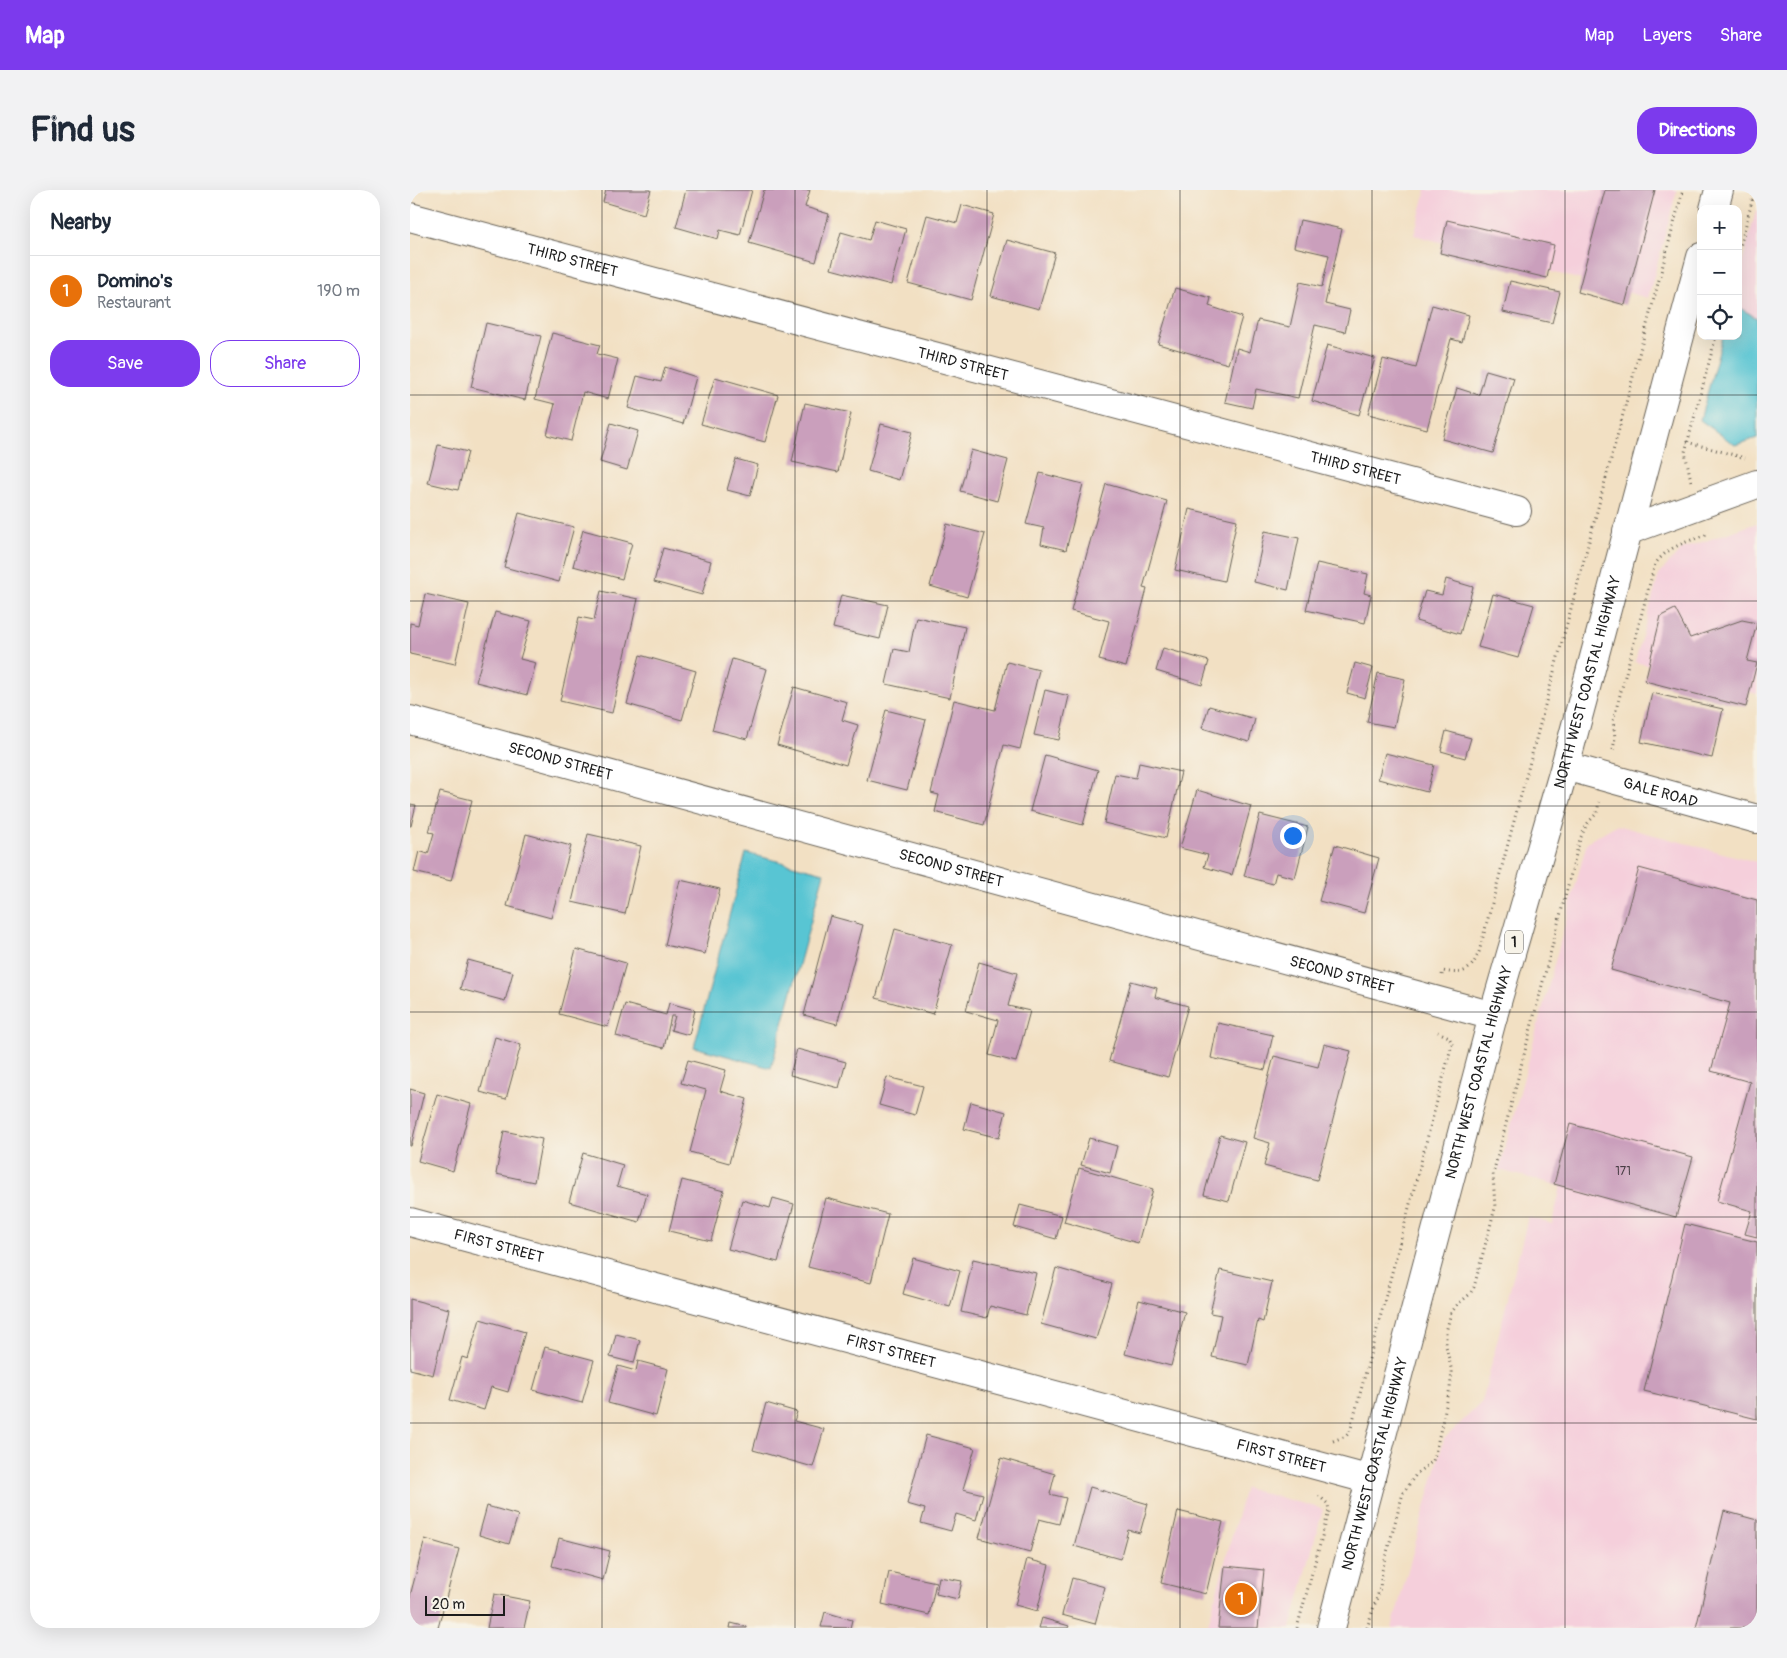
<!DOCTYPE html>
<meta charset="utf-8">
<style>
body{margin:0;font-family:Pangolin,sans-serif;background:#f2f2f3;color:#1f2937}
.controls{position:absolute;right:15px;top:15px;display:grid;overflow:hidden;border-radius:10px;box-shadow:0 5px 20px #0002}
.controls button{width:45px;height:45px;display:grid;place-items:center;padding:0;border:0;border-bottom:1px solid #e0e1e3;background:#fff;color:#1f2937;font:25px sans-serif}
.scale{position:absolute;left:15px;bottom:12px;width:80px;box-sizing:border-box;padding-left:5px;border:2px solid #1c1c1c;border-top:0;font-size:14px;line-height:18px;white-space:nowrap;color:#1c1c1c;-webkit-text-stroke:4px #f7f3e8;paint-order:stroke}
.you{position:absolute;left:882px;top:645px;width:18px;height:18px;margin:-12px;border:4px solid #fff;border-radius:50%;background:#1a73e8;box-shadow:0 0 0 8px #1a73e833}
.badge{display:grid;place-items:center;width:32px;height:32px;border-radius:50%;background:#7c3aed;color:#fff;font-size:16px;font-weight:700}
.pin{position:absolute;translate:-50% -50%;border:2px solid #fff;box-shadow:0 1px 5px #0006}
.list{margin:0;padding:0;list-style:none}
h2{display:flex;justify-content:space-between;align-items:center;height:65px;margin:0;padding:0 20px;font-size:21px}
h2 small{font-size:16px;font-weight:400;color:#747a83}
.list li{display:grid;grid-template-columns:32px 1fr auto;gap:15px;align-items:center;box-sizing:border-box;height:70px;padding:0 20px;border-top:1px solid #e0e1e3}
.list b{display:block;font-size:19px;white-space:nowrap}
.list p{margin:0;font-size:16px;white-space:nowrap;color:#747a83}
.list em{font-size:16px;font-style:normal;color:#747a83}
.actions{display:flex;gap:10px;padding:15px 20px}
.actions a{flex:1;padding:11px 0;border:1px solid #7c3aed;border-radius:20px;text-align:center;font-size:18px;color:#7c3aed}
.actions .main{background:#7c3aed;color:#fff}
.icon{flex:none;width:28px;height:28px;fill:none;stroke:currentColor;stroke-width:2;stroke-linecap:round;stroke-linejoin:round}
.map{position:relative;flex:none;width:1347px;height:1438px;overflow:hidden;border-radius:20px}
header{display:flex;align-items:center;gap:30px;box-sizing:border-box;height:70px;padding:0 25px;background:#7c3aed;color:#fff}
header strong{font-size:24px}
nav{display:flex;gap:28px;margin-inline-start:auto;font-size:18px}
.intro{display:flex;align-items:center;justify-content:space-between;box-sizing:border-box;height:120px;padding:0 30px}
h1{margin:0;font-size:35px}
.button{padding:12px 22px;border-radius:20px;background:#7c3aed;color:#fff;font-size:18px;font-weight:700}
main{display:flex;gap:30px;padding:0 30px}
aside{flex:1;background:#fff;border-radius:20px;box-shadow:0 5px 20px #0002}
.map>svg:first-child{display:block}
.built{fill:#f5cfdb}
.water{fill:#59c5d3;stroke:#3a7078}
.building{fill:#ca9fbc}
.lines{fill:none;stroke-linecap:round;stroke-linejoin:round}
.minor-casing{stroke:#676156;stroke-width:30}
.trunk-casing{stroke:#676156;stroke-width:30}
.path{stroke:#676156;stroke-width:3;stroke-dasharray:1 4;stroke-linecap:butt}
.minor{stroke:#fff;stroke-width:28}
.trunk{stroke:#fff;stroke-width:28}
.grid{fill:none;stroke:#1c1c1c;stroke-width:1;stroke-opacity:0.55}
.labels{text-anchor:middle;dominant-baseline:central;stroke-width:4;stroke-linejoin:round;paint-order:stroke}
.number-label{font-size:12px;fill:#483d44}
.shield{fill:#f7f3e8;stroke:#5e5c59;stroke-width:1}
.shield-label{font-size:14px;font-weight:bold;fill:#1c1c1c}
.street-label{font-size:15px;fill:#1c1c1c;stroke:#f7f3e8}
</style>
<header>
<strong>Map</strong>
<nav><a>Map</a><a>Layers</a><a>Share</a></nav>
</header>
<div class="intro"><h1>Find us</h1><a class="button">Directions</a></div>
<main>
<aside>
<h2>Nearby<small></small></h2>
<ul class="list">
<li><span class="badge" style="background:#e8710a">1</span><div><b>Domino's</b><p>Restaurant</p></div><em>190 m</em></li>
</ul>
<div class="actions"><a class="main">Save</a><a>Share</a></div>
</aside>
<div class="map">
<svg width="1347" height="1438" viewBox="0 0 1347 1438">
<rect width="100%" height="100%" fill="#f7f3e8"/>
<filter id="ink" filterUnits="userSpaceOnUse"><feTurbulence type="fractalNoise" baseFrequency=".02" numOctaves="2"/><feDisplacementMap in="SourceGraphic" scale="10" xChannelSelector="R" yChannelSelector="G"/><feConvolveMatrix kernelMatrix="1 2 1 2 8 2 1 2 1" color-interpolation-filters="sRGB"/></filter>
<filter id="wash" filterUnits="userSpaceOnUse"><feTurbulence type="fractalNoise" baseFrequency=".0096" numOctaves="4" result="noise"/><feDisplacementMap in="SourceGraphic" scale="20" xChannelSelector="R" yChannelSelector="G"/><feGaussianBlur stdDeviation="1.12" result="paint"/><feColorMatrix in="noise" values="0 0 0 0 0 0 0 0 0 0 0 0 0 0 0 0 0 1.4 0 .05"/><feComposite in="paint" operator="in"/></filter>
<g filter="url(#wash)">
<rect width="100%" height="100%" fill="#f2e0c3"/>
<!-- built -->
<g class="built">
<path d="M1016 0H1267L1238 108 1004 45Z"/>
<path d="M1347 17V128L1328 117V88Z"/>
<path d="M1347 333V504L1225 472 1249 384 1272 359Z"/>
<path d="M1206 635 1347 672V1438H982L1034 1249 1072 1212 1118 1027 1142 1034 1151 996 1089 980 1177 652Z"/>
<path d="M835 1298 913 1319 881 1438H797Z"/>
</g>
<!-- water -->
<g class="water">
<path d="M1328 117 1347 128V248L1325 255 1290 230 1313 146H1328Z"/>
<path d="M336 663 414 683 361 878 284 857Z"/>
</g>
<g id="blocks">
<!-- building -->
<g class="building">
<path d="M196 0H241L234 24 193 12Z"/>
<path d="M276 0H342L330 45 310 40 308 49 266 37Z"/>
<path d="M354 0H400L395 17 419 24 406 72 339 53Z"/>
<path d="M1195 0H1245L1215 115 1168 102Z"/>
<path d="M552 15 584 24 561 110 498 93 517 25 547 33Z"/>
<path d="M465 30 496 39 481 95 421 79 431 42 459 50Z"/>
<path d="M890 30 932 39 915 114 940 120 935 142 905 135 888 208 846 199 842 218 815 212 827 158 840 162 848 130 880 137 890 92 912 97 919 65 884 57Z"/>
<path d="M1037 30 1144 55 1137 88 1030 63Z"/>
<path d="M597 50 645 63 629 119 581 106Z"/>
<path d="M1100 91 1150 102 1142 133 1093 122Z"/>
<path d="M765 98 801 108 799 116 832 127 818 174 748 154Z"/>
<path d="M1022 115 1059 125 1052 152 1041 149 1017 239 958 224 973 169 1006 178Z"/>
<path d="M76 133 131 146 115 210 61 197Z"/>
<path d="M142 143 190 155 187 164 208 169 198 209 173 202 161 251 137 245 145 214 125 209Z"/>
<path d="M917 155 965 168 949 225 902 211Z"/>
<path d="M255 177 286 187 273 234 218 218 227 186 251 192Z"/>
<path d="M1076 180 1104 188 1083 263 1032 249 1047 198 1069 205Z"/>
<path d="M305 187 368 205 355 252 291 234Z"/>
<path d="M395 213 441 223 428 282 382 272Z"/>
<path d="M201 233 228 241 217 280 190 272Z"/>
<path d="M471 234 502 242 489 290 458 281Z"/>
<path d="M28 255 58 262 48 300 18 293Z"/>
<path d="M561 260 598 270 587 311 550 301Z"/>
<path d="M326 269 348 275 340 306 317 300Z"/>
<path d="M630 283 673 294 656 360 631 354 634 338 616 334Z"/>
<path d="M696 294 757 311 733 398 737 399 716 477 689 470 699 431 661 421Z"/>
<path d="M779 319 827 330 814 391 765 380Z"/>
<path d="M109 323 164 337 149 392 94 377Z"/>
<path d="M537 334 575 344 557 407 520 396Z"/>
<path d="M173 340 222 353 212 389 163 376Z"/>
<path d="M855 341 889 348 878 400 844 392Z"/>
<path d="M253 358 301 371 292 405 244 392Z"/>
<path d="M907 373 958 384 954 403 961 405 955 433 896 420Z"/>
<path d="M1036 389 1063 397 1050 444 1006 431 1015 401 1032 405Z"/>
<path d="M191 401 228 409 202 523 150 511 169 427 184 430Z"/>
<path d="M15 404 59 414 45 474 0 464V433L8 435Z"/>
<path d="M1083 404 1124 415 1108 468 1068 457Z"/>
<path d="M431 405 478 415 470 449 423 438Z"/>
<path d="M1265 419 1280 448 1332 430 1347 433 1337 471 1347 473 1336 517 1235 491 1251 426Z"/>
<path d="M85 422 121 431 110 469 126 473 117 505 66 492Z"/>
<path d="M506 427 555 437 540 508 476 494 484 459 499 462Z"/>
<path d="M753 458 799 471 792 495 746 481Z"/>
<path d="M230 465 286 481 272 530 217 514Z"/>
<path d="M322 469 357 479 337 549 302 540Z"/>
<path d="M597 472 629 480 610 559 594 555 574 635 525 622 529 605 521 603 544 510 585 520Z"/>
<path d="M945 473 963 478 955 508 937 503Z"/>
<path d="M968 483 995 489 984 537 957 532Z"/>
<path d="M384 497 437 512 432 530 448 535 436 575 367 555Z"/>
<path d="M635 500 659 506 649 550 624 545Z"/>
<path d="M1242 503 1313 519 1302 568 1231 552Z"/>
<path d="M799 516 845 529 839 552 792 538Z"/>
<path d="M476 520 516 530 497 600 457 590Z"/>
<path d="M1036 541 1061 548 1055 568 1031 561Z"/>
<path d="M975 563 1024 575 1017 602 968 589Z"/>
<path d="M635 565 688 580 673 635 620 621Z"/>
<path d="M729 573 771 582 756 648 694 633 705 584 726 588Z"/>
<path d="M787 600 841 616 822 685 794 677 798 665 770 658Z"/>
<path d="M30 602 62 610 41 691 4 682 9 661 18 664 24 643 19 642Z"/>
<path d="M0 614 6 615 1 636H0Z"/>
<path d="M850 625 898 637 885 688 866 683 863 694 834 686Z"/>
<path d="M116 644 161 656 141 728 97 716Z"/>
<path d="M178 644 231 656 215 724 162 712Z"/>
<path d="M925 655 969 668 954 723 909 711Z"/>
<path d="M1229 678 1347 710V1047L1335 1044 1342 1021 1307 1011 1340 892 1301 881 1320 813 1201 780Z"/>
<path d="M270 690 310 699 295 764 255 755Z"/>
<path d="M420 726 453 735 427 834 394 825Z"/>
<path d="M485 739 542 755 523 824 466 808Z"/>
<path d="M166 759 216 773 198 837 149 824Z"/>
<path d="M58 770 103 782 95 811 50 799Z"/>
<path d="M569 772 607 783 598 816 620 821 606 872 579 865 588 830 556 821Z"/>
<path d="M721 791 747 798 745 807 778 816 758 887 699 871Z"/>
<path d="M259 813 285 820 279 845 261 840 265 826H261L254 858 206 846 215 814 256 825Z"/>
<path d="M808 833 863 845 855 880 801 868Z"/>
<path d="M85 847 111 855 96 909 70 902Z"/>
<path d="M914 854 941 861 907 990 854 976 860 953 843 948 864 866 908 877Z"/>
<path d="M387 859 436 872 429 898 380 885Z"/>
<path d="M278 870 316 880 310 901 337 909 319 973 280 962 296 900 271 893Z"/>
<path d="M477 887 513 896 505 925 469 915Z"/>
<path d="M0 899 14 903 1 956H0Z"/>
<path d="M27 904 61 914 43 981 8 971Z"/>
<path d="M561 912 596 922 589 948 554 939Z"/>
<path d="M1160 934 1283 967 1266 1027 1144 994Z"/>
<path d="M94 941 132 949 124 992 86 984Z"/>
<path d="M810 945 835 952 819 1011 794 1005Z"/>
<path d="M679 948 707 956 700 983 671 975Z"/>
<path d="M173 963 213 975 207 996 237 1004 229 1032 159 1012Z"/>
<path d="M669 978 743 999 728 1053 654 1032Z"/>
<path d="M272 990 314 1001 301 1051 259 1041Z"/>
<path d="M363 1008 384 1014 368 1072 318 1059 332 1010 360 1018Z"/>
<path d="M416 1008 478 1024 461 1093 398 1077Z"/>
<path d="M610 1015 652 1026 646 1049 604 1037Z"/>
<path d="M1275 1034 1347 1052V1229L1234 1201Z"/>
<path d="M503 1068 550 1081 540 1117 493 1104Z"/>
<path d="M563 1069 626 1083 616 1125 580 1116 577 1128 551 1122Z"/>
<path d="M646 1078 702 1094 686 1149 631 1134Z"/>
<path d="M810 1080 862 1092 853 1132 848 1130 838 1175 802 1167 811 1125 800 1123Z"/>
<path d="M0 1109 39 1119 23 1185 0 1179Z"/>
<path d="M729 1110 775 1122 761 1176 715 1164Z"/>
<path d="M70 1129 115 1142 98 1202 81 1197 74 1220 40 1210 52 1167 58 1169Z"/>
<path d="M206 1144 230 1150 224 1173 200 1167Z"/>
<path d="M135 1157 184 1170 172 1213 123 1200Z"/>
<path d="M228 1171 258 1179 246 1226 198 1213 208 1176 226 1181Z"/>
<path d="M356 1213 387 1222 384 1231 414 1239 403 1277 343 1260Z"/>
<path d="M516 1245 565 1258 553 1299 573 1304 566 1330 546 1324 541 1341 511 1333 515 1319 497 1314Z"/>
<path d="M591 1268 645 1284 640 1304 656 1308 649 1334 629 1329 620 1362 569 1348Z"/>
<path d="M680 1297 738 1314 730 1343 718 1340 710 1369 664 1356Z"/>
<path d="M77 1316 108 1325 99 1354 69 1345Z"/>
<path d="M768 1321 813 1332 796 1404 751 1393Z"/>
<path d="M1314 1321 1347 1330V1438H1286Z"/>
<path d="M149 1348 200 1361 193 1390 142 1376Z"/>
<path d="M15 1349 49 1359 28 1438H0V1406Z"/>
<path d="M617 1369 639 1375 627 1421 605 1415Z"/>
<path d="M815 1376 854 1380 848 1438H808Z"/>
<path d="M479 1382 526 1392 519 1425 472 1414Z"/>
<path d="M529 1387 552 1391 548 1409 526 1404Z"/>
<path d="M662 1388 695 1397 685 1434 652 1425Z"/>
<path d="M84 1404 120 1411 114 1438H77Z"/>
<path d="M415 1422 442 1430 440 1438 411 1437Z"/>
<path d="M632 1428 659 1436 658 1438H629Z"/>
<path d="M321 1433 337 1437V1438H320Z"/>
</g>
</g>
</g>
<g filter="url(#ink)">
<use href="#blocks" fill-opacity="0" stroke="#676156" stroke-width="1"/>
<g class="lines">
<defs>
<g id="minor">
<path id="s1" d="M0 27 1107 321"/>
<path d="M1217 341 1347 294"/>
<path id="s2" d="M0 530 1083 826"/>
<path id="s3" d="M1155 576 1347 629"/>
<path id="s4" d="M0 1032 961 1290"/>
</g>
<g id="trunk">
<path d="M1304 19 1309 0"/>
<path id="s5" d="M921 1438 1083 826 1155 576 1291 67"/>
</g>
</defs>
<!-- minor casing -->
<use href="#minor" class="minor-casing"/>
<!-- trunk casing -->
<use href="#trunk" class="trunk-casing"/>
<!-- path -->
<g class="path">
<path d="M1328 64 1345 0"/>
<path d="M1277 252 1335 268"/>
<path d="M1281 291 1275 262 1306 146"/>
<path d="M1203 560 1205 548 1203 531 1245 374C1259 356 1274 353 1295 345L1294 343"/>
<path d="M1032 785 1033 781C1054 785 1061 781 1069 762L1273 0"/>
<path d="M923 1251 936 1246 940 1242 1042 854 1039 847 1028 842"/>
<path d="M887 1438 919 1321 918 1314 909 1306"/>
<path d="M957 1438 970 1398 972 1381 993 1303 1007 1283 1023 1271 1025 1264 1040 1198 1042 1182 1036 1156V1142L1041 1123 1048 1114 1060 1104 1064 1097 1085 1018 1083 984 1170 649 1177 634 1187 623 1189 612"/>
</g>
<!-- minor -->
<use href="#minor" class="minor"/>
<!-- trunk -->
<use href="#trunk" class="trunk"/>
</g>
</g>
<!-- grid -->
<path class="grid" d="M192 0V1438M385 0V1438M577 0V1438M770 0V1438M962 0V1438M1155 0V1438M0 205H1347M0 411H1347M0 616H1347M0 822H1347M0 1027H1347M0 1233H1347"/>
<g class="labels">
<!-- number labels -->
<g class="number-label">
<text x="1213" y="981">171</text>
</g>
<!-- shield labels -->
<rect class="shield" x="1095" y="740.5" width="18" height="23" rx="4"/>
<g class="shield-label">
<text x="1104" y="752">1</text>
</g>
<!-- street labels -->
<g class="street-label">
<text stroke="none"><textPath href="#s1" startOffset="168">THIRD STREET</textPath></text>
<text stroke="none"><textPath href="#s1" startOffset="572">THIRD STREET</textPath></text>
<text stroke="none"><textPath href="#s1" startOffset="978">THIRD STREET</textPath></text>
<text stroke="none"><textPath href="#s5" startOffset="980">NORTH WEST COASTAL HIGHWAY</textPath></text>
<text stroke="none"><textPath href="#s2" startOffset="156">SECOND STREET</textPath></text>
<text stroke="none"><textPath href="#s3" startOffset="99">GALE ROAD</textPath></text>
<text stroke="none"><textPath href="#s2" startOffset="561">SECOND STREET</textPath></text>
<text stroke="none"><textPath href="#s2" startOffset="966">SECOND STREET</textPath></text>
<text stroke="none"><textPath href="#s5" startOffset="575">NORTH WEST COASTAL HIGHWAY</textPath></text>
<text stroke="none"><textPath href="#s4" startOffset="92">FIRST STREET</textPath></text>
<text stroke="none"><textPath href="#s4" startOffset="498">FIRST STREET</textPath></text>
<text stroke="none"><textPath href="#s4" startOffset="902">FIRST STREET</textPath></text>
<text stroke="none"><textPath href="#s5" startOffset="170">NORTH WEST COASTAL HIGHWAY</textPath></text>
</g>
</g>
</svg>
<div class="controls">
<button>+</button>
<button>−</button>
<button><svg class="icon" aria-label="locate" viewBox="0 0 24 24"><circle cx="12" cy="12" r="6"/><path d="M12 2v4M12 18v4M2 12h4M18 12h4"/></svg></button>
</div>
<div class="scale">20 m</div>
<div class="you"></div>
<div class="pin badge" style="left:831px;top:1409px;background:#e8710a">1</div>
</div>
</main>
